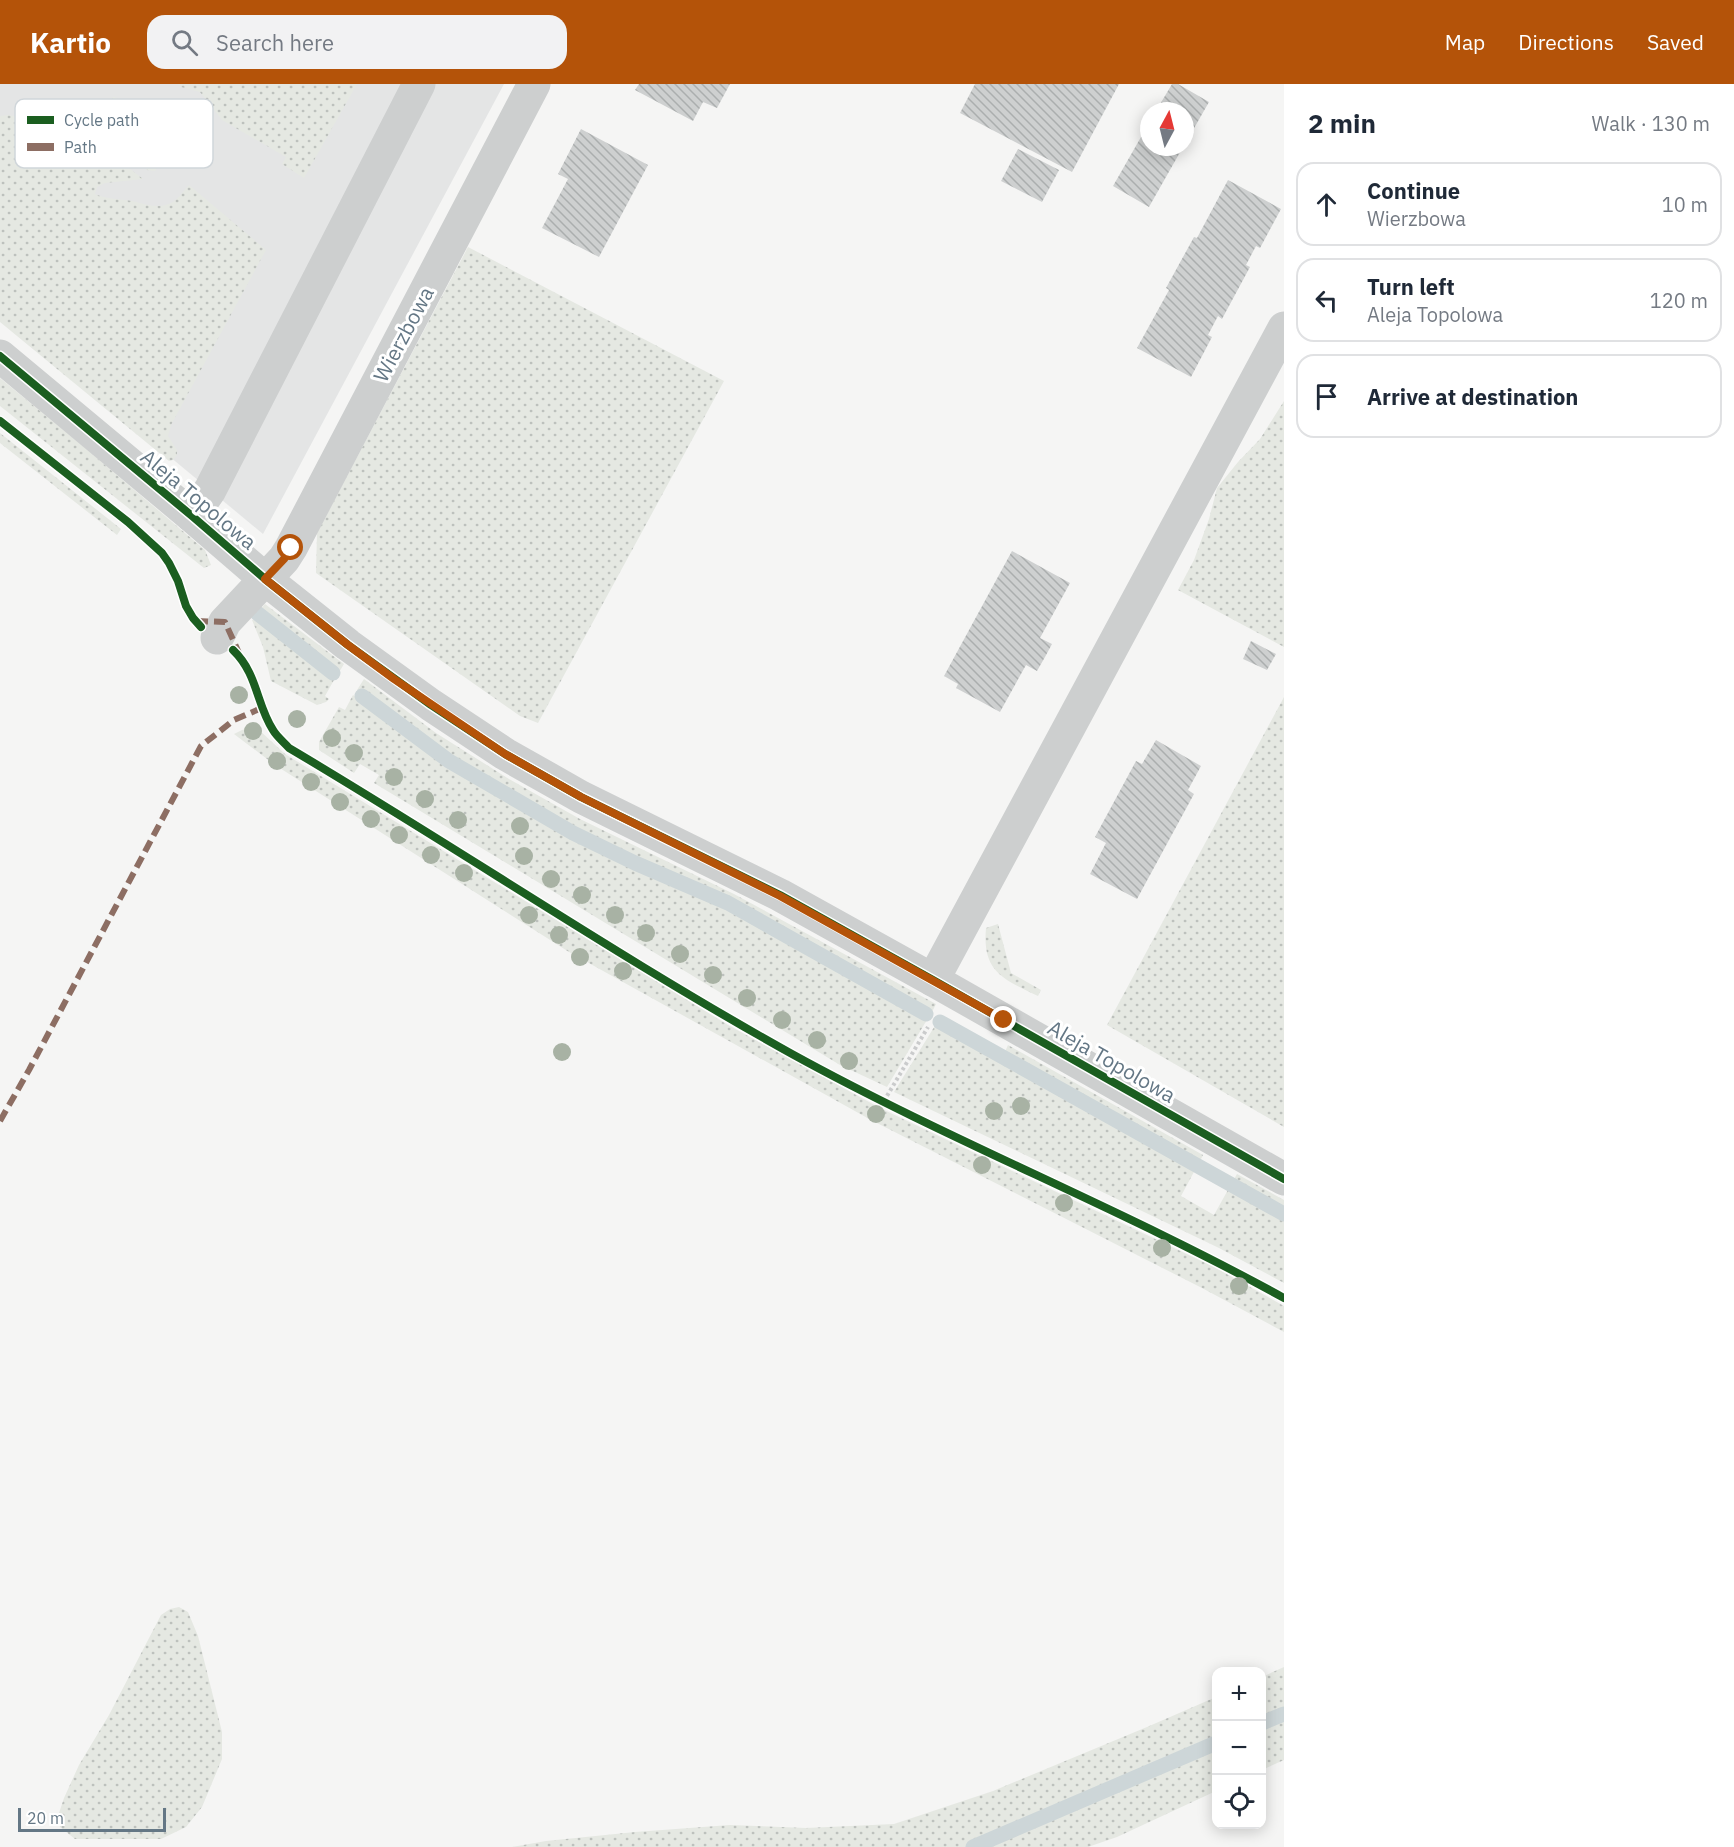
<!DOCTYPE html>
<meta charset="utf-8">
<style>
body{margin:0;font-family:"IBM Plex Sans",sans-serif;background:#f2f2f3;color:#1f2937}
.controls{position:absolute;right:18px;bottom:18px;display:grid;overflow:hidden;border-radius:12px;box-shadow:0 3px 15px #0003}
.controls button{width:54px;height:54px;display:grid;place-items:center;padding:0;border:0;border-bottom:2px solid #e0e1e3;background:#fff;color:#1f2937;font:30px sans-serif}
.compass{position:absolute;left:1140px;top:18px;width:54px;height:54px;border-radius:50%;background:#fff;box-shadow:0 3px 15px #0003;rotate:7deg}
.scale{position:absolute;left:18px;bottom:15px;width:148px;box-sizing:border-box;padding-left:6px;border:3px solid #647785;border-top:0;font-size:16px;line-height:21px;white-space:nowrap;color:#647785;-webkit-text-stroke:4px #fff;paint-order:stroke}
.stop{position:absolute;width:18px;height:18px;margin:-14px;border:4px solid #b45309;border-radius:50%;background:#fff}
.stop.end{background:#b45309;border-color:#fff;box-shadow:0 2px 6px #0008}
.list{margin:0;padding:0;list-style:none}
h2{display:flex;justify-content:space-between;align-items:center;height:78px;margin:0;padding:0 24px;font-size:26px}
h2 small{font-size:20px;font-weight:400;color:#747a83}
.list li{display:grid;grid-template-columns:39px 1fr auto;gap:18px;align-items:center;box-sizing:border-box;height:84px;margin:0 12px 12px;padding:0 12px;border:2px solid #e0e1e3;border-radius:18px}
.list b{display:block;font-size:22px;white-space:nowrap}
.list p{margin:0;font-size:20px;white-space:nowrap;color:#747a83}
.list em{font-size:20px;font-style:normal;color:#747a83}
.icon{flex:none;width:33px;height:33px;fill:none;stroke:currentColor;stroke-width:2;stroke-linecap:round;stroke-linejoin:round}
.map{position:relative;flex:none;width:1284px;height:1763px;overflow:hidden}
header{display:flex;align-items:center;gap:36px;box-sizing:border-box;height:84px;padding:0 30px;background:#b45309;color:#fff}
header strong{font-size:28px}
nav{display:flex;gap:33px;margin-inline-start:auto;font-size:21px}
.search{width:420px;height:54px;background:#f2f2f3;display:flex;align-items:center;gap:15px;box-sizing:border-box;padding:0 21px;border-radius:18px;color:#747a83;font-size:22px}
main{display:flex}
aside{flex:1;background:#fff}
.map>svg:first-child{display:block}
.built{fill:#e4e5e5}
.grass{fill:url(#grass-dots)}
.lines{fill:none;stroke-linecap:round;stroke-linejoin:round}
.stream{stroke:#cdd6d8;stroke-width:15}
.building{fill:url(#building-back-hatch)}
.path{stroke:#cacbcc;stroke-width:4;stroke-dasharray:3 3;stroke-linecap:butt}
.minor{stroke:#cdcfcf;stroke-width:33}
.quiet{stroke:#8d6e63;stroke-width:6;stroke-dasharray:12 6;stroke-linecap:butt}
.cycleway-casing{stroke:#fff;stroke-width:11}
.cycleway{stroke:#1b5e20;stroke-width:8}
.tree{fill:#a8b2a4}
.route{stroke:#b45309;stroke-width:8}
.labels{text-anchor:middle;dominant-baseline:central;stroke-width:6;stroke-linejoin:round;paint-order:stroke}
.street-label{font-size:21px;fill:#647785;stroke:#fff}
.key{fill:#fff;stroke:#d0d6da;stroke-width:1.5}
.key-label{font-size:16px;fill:#647785}
</style>
<header>
<strong>Kartio</strong>
<div class="search"><svg class="icon" aria-label="search" viewBox="0 0 24 24"><circle cx="10" cy="10" r="6"/><path d="M15 15l6 6"/></svg>Search here</div>
<nav><a>Map</a><a>Directions</a><a>Saved</a></nav>
</header>
<main>
<div class="map">
<svg width="1284" height="1763" viewBox="0 0 1284 1763">
<defs>
<pattern id="grass-dots" width="8" height="8" patternUnits="userSpaceOnUse" patternTransform="scale(1.5)"><rect width="8" height="8" fill="#e5e8e2"/><path d="M2 2h.1M6 6h.1" fill="none" stroke="#bdc1bd" stroke-width="1.8" stroke-linecap="round"/></pattern>
<pattern id="building-back-hatch" width="6" height="6" patternUnits="userSpaceOnUse" patternTransform="scale(1.5)"><rect width="6" height="6" fill="#ced0d0"/><path d="M-1 5l2 2M0 0l6 6M5-1l2 2" fill="none" stroke="#abaeae"/></pattern>
</defs>
<rect width="100%" height="100%" fill="#f5f5f4"/>
<!-- built -->
<path class="built" d="M0 0H504L263 450 0 232Z"/>
<!-- grass -->
<g class="grass">
<path d="M178 0H357L304 94 282 80 286 73 222 36 200 8 181 3Z"/>
<path d="M113 13 145 22 141 48 145 54V67L164 74 155 87 147 86 127 63 121 64 117 69 120 77 143 95 105 99 97 103 95 110C107 115 119 115 132 117 145 120 160 126 173 118 179 114 184 106 189 101L266 166 171 341 168 352 177 366V371L173 376 169 377 0 238V32L8 31 71 41 78 36 105 35Z"/>
<path d="M468 163 724 297 538 639 520 632 316 489 317 449Z"/>
<path d="M0 294 84 363 205 466 211 481 204 484 0 322Z"/>
<path d="M1284 317V563L1178 506 1194 476 1209 435 1217 404 1238 378 1260 355Z"/>
<path d="M0 349 121 445 117 451 0 359Z"/>
<path d="M265 520 344 580 338 590 259 527Z"/>
<path d="M256 535 334 596 325 612 329 615 326 618 317 621 271 597 263 563 252 536Z"/>
<path d="M364 595 436 649 509 695 580 735 734 810 936 920 931 930 729 817 636 776 574 745 450 674 379 623 357 606Z"/>
<path d="M353 611 376 630 447 680 572 753 634 783 725 823 928 934 887 1003 840 981 374 699 379 691 360 680 354 689 319 666V658L339 623 345 626Z"/>
<path d="M1284 613V1043L1107 941Z"/>
<path d="M250 644 258 645 285 670 728 941 880 1024 1214 1183 1284 1222V1248L1202 1204 871 1036 569 868 275 681 234 650 242 646Z"/>
<path d="M998 840 1011 889 1041 906 1038 912C1003 895 982 888 986 844Z"/>
<path d="M936 940 1195 1086 1181 1112 1214 1131 1229 1104 1284 1135V1199L1219 1164 894 1008Z"/>
<path d="M1008 961 1203 1071 1199 1079 1004 970Z"/>
<path d="M1237 1090 1284 1116V1126L1233 1097Z"/>
<path d="M179 1523 188 1528 198 1552 222 1648V1675L202 1723 186 1743 161 1755H75L60 1743 58 1732 64 1714 79 1681 109 1631 161 1531 170 1525Z"/>
<path d="M1284 1583V1676L1262 1686V1593Z"/>
<path d="M1216 1613V1707L1117 1753 1088 1763H512L546 1757 635 1748 730 1741 806 1744 894 1740 993 1707 1147 1643Z"/>
</g>
<g class="lines">
<!-- stream -->
<g class="stream">
<path d="M257 529 333 589"/>
<path d="M362 612 449 677 573 749 635 779 728 819 926 930"/>
<path d="M940 938 1284 1130"/>
<path d="M1262 1639 1284 1630"/>
<path d="M973 1763 1216 1659"/>
</g>
</g>
<!-- building -->
<g class="building">
<path d="M639 0H730L717 24 703 18 693 37 635 6Z"/>
<path d="M975 0H1119L1072 88 960 29Z"/>
<path d="M1172 0H1178L1209 18 1185 60V27H1156Z"/>
<path d="M1149 39V63H1183L1149 123 1113 102Z"/>
<path d="M581 45 648 81 599 173 542 144 568 95 558 90Z"/>
<path d="M1018 65 1059 86 1042 118 1001 97Z"/>
<path d="M1228 96 1281 125 1260 164 1256 162 1246 181 1250 183 1222 235 1218 232 1208 251 1212 253 1191 293 1137 264 1169 206 1166 204 1194 153 1197 154Z"/>
<path d="M1012 467 1070 499 1040 554 1052 560 1045 573 1037 587 1026 581 1000 628 956 604 958 600 944 592Z"/>
<path d="M1251 557 1276 570 1267 586 1243 575Z"/>
<path d="M1156 656 1201 682 1188 706 1194 710 1137 815 1090 790 1106 759 1095 753 1136 677 1142 680Z"/>
</g>
<g class="lines">
<!-- path -->
<path class="path" d="M884 1017 928 943"/>
<!-- minor -->
<g class="minor">
<path d="M0 272 192 432 265 495 348 561 431 621 505 670 581 713 780 811 933 896 1284 1095"/>
<path d="M192 432 210 406 419 0"/>
<path d="M217 554 225 538 284 475 291 464 534 0"/>
<path d="M933 896 1284 244"/>
</g>
<!-- quiet -->
<g class="quiet">
<path d="M196 537 225 538 239 569"/>
<path d="M0 1037 29 986 201 662 234 636 264 623"/>
</g>
<defs>
<g id="cycleway">
<path d="M0 272 192 432 265 495 348 561 431 621 505 670 581 713 780 811 933 896 1284 1095"/>
<path d="M0 337 128 438 162 469 169 479 178 497 186 522 193 534 201 543"/>
<path d="M233 566C258 590 256 620 273 646 277 653 284 658 289 664 458 764 621 875 792 970 952 1058 1125 1126 1284 1214"/>
</g>
</defs>
<!-- cycleway casing -->
<use href="#cycleway" class="cycleway-casing"/>
<!-- cycleway -->
<use href="#cycleway" class="cycleway"/>
</g>
<!-- trees -->
<g class="tree">
<circle cx="239" cy="611" r="9"/>
<circle cx="297" cy="635" r="9"/>
<circle cx="253" cy="647" r="9"/>
<circle cx="332" cy="654" r="9"/>
<circle cx="354" cy="669" r="9"/>
<circle cx="277" cy="677" r="9"/>
<circle cx="394" cy="693" r="9"/>
<circle cx="311" cy="698" r="9"/>
<circle cx="425" cy="715" r="9"/>
<circle cx="340" cy="718" r="9"/>
<circle cx="371" cy="735" r="9"/>
<circle cx="458" cy="736" r="9"/>
<circle cx="520" cy="742" r="9"/>
<circle cx="399" cy="751" r="9"/>
<circle cx="431" cy="771" r="9"/>
<circle cx="524" cy="772" r="9"/>
<circle cx="464" cy="789" r="9"/>
<circle cx="551" cy="795" r="9"/>
<circle cx="582" cy="811" r="9"/>
<circle cx="529" cy="831" r="9"/>
<circle cx="615" cy="831" r="9"/>
<circle cx="646" cy="849" r="9"/>
<circle cx="559" cy="851" r="9"/>
<circle cx="680" cy="870" r="9"/>
<circle cx="580" cy="873" r="9"/>
<circle cx="623" cy="887" r="9"/>
<circle cx="713" cy="891" r="9"/>
<circle cx="747" cy="914" r="9"/>
<circle cx="782" cy="936" r="9"/>
<circle cx="817" cy="956" r="9"/>
<circle cx="562" cy="968" r="9"/>
<circle cx="849" cy="977" r="9"/>
<circle cx="1021" cy="1022" r="9"/>
<circle cx="994" cy="1027" r="9"/>
<circle cx="876" cy="1030" r="9"/>
<circle cx="982" cy="1081" r="9"/>
<circle cx="1064" cy="1119" r="9"/>
<circle cx="1162" cy="1164" r="9"/>
<circle cx="1239" cy="1202" r="9"/>
</g>
<g class="lines">
<!-- route -->
<path class="route" d="M291 464 284 475 265 495 348 561 394 595 505 670 581 713 780 812 1004 936"/>
</g>
<g class="labels">
<!-- street labels -->
<g class="street-label">
<text transform="translate(403 250) rotate(-62)">Wierzbowa</text>
<text transform="translate(199 415) rotate(40)">Aleja Topolowa</text>
<text transform="translate(1112 977) rotate(30)">Aleja Topolowa</text>
</g>
</g>
<!-- legend -->
<rect x="15" y="15" width="198" height="69" rx="9" class="key"/>
<rect x="27" y="32" width="27" height="8" fill="#1b5e20"/>
<rect x="27" y="59" width="27" height="8" fill="#8d6e63"/>
<g class="key-label">
<text x="64" y="42">Cycle path</text>
<text x="64" y="69">Path</text>
</g>
</svg>
<div class="controls">
<button>+</button>
<button>−</button>
<button><svg class="icon" aria-label="locate" viewBox="0 0 24 24"><circle cx="12" cy="12" r="6"/><path d="M12 2v4M12 18v4M2 12h4M18 12h4"/></svg></button>
</div>
<svg class="compass" viewBox="-18 -18 36 36"><path d="M0-13l5 13h-10z" fill="#e53935"/><path d="M0 13l5-13h-10z" fill="#747a83"/></svg>
<div class="scale">20 m</div>
<div class="stop" style="left:291px;top:464px"></div>
<div class="stop end" style="left:1004px;top:936px"></div>
</div>
<aside>
<h2>2 min<small>Walk · 130 m</small></h2>
<ul class="list">
<li><svg class="icon" aria-label="ahead" viewBox="0 0 24 24"><path d="M12 20V5M6 11l6-6 6 6"/></svg><div><b>Continue</b><p>Wierzbowa</p></div><em>10 m</em></li>
<li><svg class="icon" aria-label="left" viewBox="0 0 24 24"><path d="M17 20v-9H6M10 6l-5 5 5 5"/></svg><div><b>Turn left</b><p>Aleja Topolowa</p></div><em>120 m</em></li>
<li><svg class="icon" aria-label="arrive" viewBox="0 0 24 24"><path d="M6 21V4h12l-3 4 3 4H6"/></svg><div><b>Arrive at destination</b></div></li>
</ul>
</aside>
</main>
